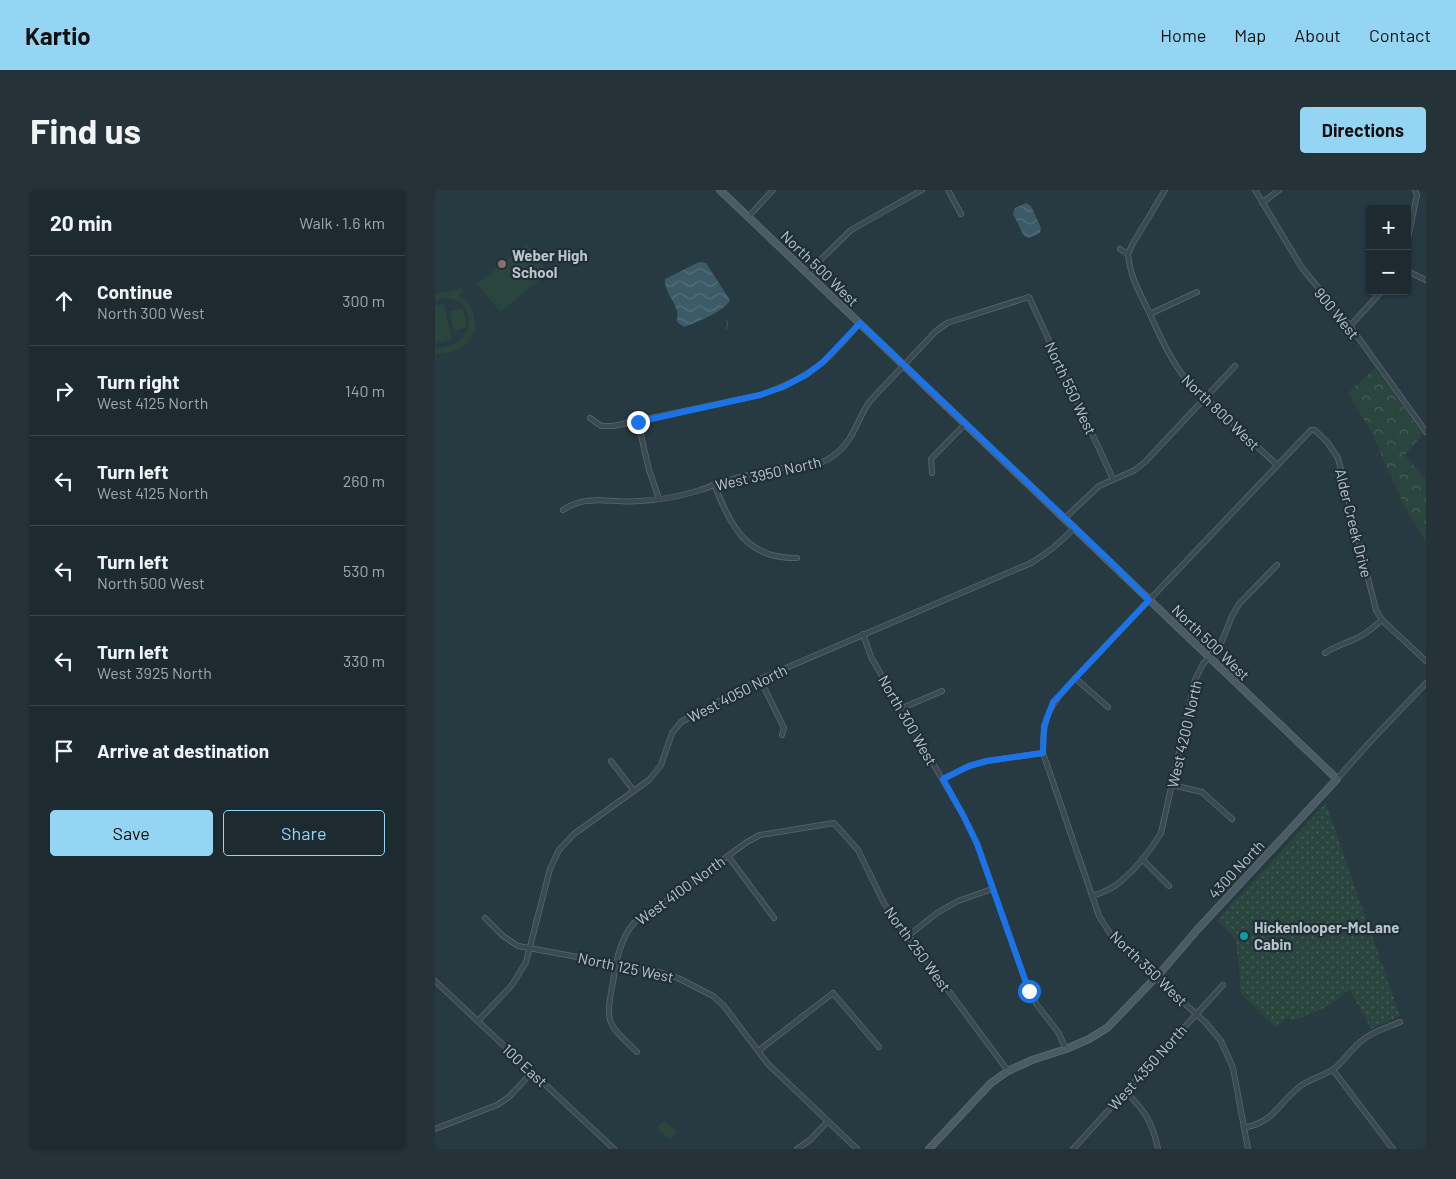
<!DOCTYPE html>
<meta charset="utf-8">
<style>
body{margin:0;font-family:Barlow,sans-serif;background:#253339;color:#f1f3f6}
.controls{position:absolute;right:15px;top:15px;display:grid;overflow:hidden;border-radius:5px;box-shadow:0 1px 4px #0004}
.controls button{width:45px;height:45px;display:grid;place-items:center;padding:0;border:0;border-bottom:1px solid #3b474d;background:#1d2b31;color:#f1f3f6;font:25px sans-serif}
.stop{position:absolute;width:15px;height:15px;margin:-11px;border:4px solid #1a73e8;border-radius:50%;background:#fff}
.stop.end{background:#1a73e8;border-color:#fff;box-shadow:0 1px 5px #0008}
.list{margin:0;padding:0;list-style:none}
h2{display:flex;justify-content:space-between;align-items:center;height:65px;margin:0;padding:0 20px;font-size:21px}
h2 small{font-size:16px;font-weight:400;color:#a0a7ab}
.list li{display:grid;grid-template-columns:32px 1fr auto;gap:15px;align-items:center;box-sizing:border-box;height:90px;padding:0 20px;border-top:1px solid #3b474d}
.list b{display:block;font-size:19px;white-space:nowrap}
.list p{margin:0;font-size:16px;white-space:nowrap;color:#a0a7ab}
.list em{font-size:16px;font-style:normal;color:#a0a7ab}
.actions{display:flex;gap:10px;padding:15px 20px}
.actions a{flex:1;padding:11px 0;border:1px solid #94d5f4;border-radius:5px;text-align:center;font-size:18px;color:#94d5f4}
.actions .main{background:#94d5f4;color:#111}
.icon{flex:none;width:28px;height:28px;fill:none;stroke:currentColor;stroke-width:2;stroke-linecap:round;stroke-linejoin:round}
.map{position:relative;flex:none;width:991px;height:959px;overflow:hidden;border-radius:5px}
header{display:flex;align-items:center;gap:30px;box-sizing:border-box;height:70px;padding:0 25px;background:#94d5f4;color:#111}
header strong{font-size:24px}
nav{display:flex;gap:28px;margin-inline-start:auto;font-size:18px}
.intro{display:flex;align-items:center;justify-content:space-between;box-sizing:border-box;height:120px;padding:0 30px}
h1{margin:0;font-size:35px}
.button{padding:12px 22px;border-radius:5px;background:#94d5f4;color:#111;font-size:18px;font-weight:700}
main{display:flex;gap:30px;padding:0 30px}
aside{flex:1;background:#1d2b31;border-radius:5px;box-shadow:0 1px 4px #0004}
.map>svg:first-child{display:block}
.forest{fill:url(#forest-crowns)}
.park{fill:url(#park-dots)}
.pitch{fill:#2a443e}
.water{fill:url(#water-waves)}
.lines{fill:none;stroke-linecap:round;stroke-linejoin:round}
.stream{stroke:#3c5a67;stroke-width:1}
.street-casing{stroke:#59686e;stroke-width:6}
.secondary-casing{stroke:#59686e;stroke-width:8}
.street{stroke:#3b4a50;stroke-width:4.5}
.secondary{stroke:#4a5b63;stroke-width:6}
.route{stroke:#1a73e8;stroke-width:6}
.education-dot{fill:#8d6e63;stroke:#202f36;stroke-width:2}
.culture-dot{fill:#0f9aa8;stroke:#202f36;stroke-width:2}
.labels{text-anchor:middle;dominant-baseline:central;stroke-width:4.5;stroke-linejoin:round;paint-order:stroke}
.poi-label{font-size:15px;font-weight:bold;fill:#b8c5cb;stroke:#202f36;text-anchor:start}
.street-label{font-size:15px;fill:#b8c5cb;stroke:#202f36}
</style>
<header>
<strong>Kartio</strong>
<nav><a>Home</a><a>Map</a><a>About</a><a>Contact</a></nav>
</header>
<div class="intro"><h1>Find us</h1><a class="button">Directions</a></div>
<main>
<aside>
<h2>20 min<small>Walk · 1.6 km</small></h2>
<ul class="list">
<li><svg class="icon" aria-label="ahead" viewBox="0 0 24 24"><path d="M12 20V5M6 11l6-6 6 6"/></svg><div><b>Continue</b><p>North 300 West</p></div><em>300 m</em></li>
<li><svg class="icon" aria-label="right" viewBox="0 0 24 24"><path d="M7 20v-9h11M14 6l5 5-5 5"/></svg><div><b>Turn right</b><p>West 4125 North</p></div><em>140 m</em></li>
<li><svg class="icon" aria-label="left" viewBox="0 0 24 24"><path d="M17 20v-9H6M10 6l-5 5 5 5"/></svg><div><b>Turn left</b><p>West 4125 North</p></div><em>260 m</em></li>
<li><svg class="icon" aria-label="left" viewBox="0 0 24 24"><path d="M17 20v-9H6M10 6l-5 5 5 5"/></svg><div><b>Turn left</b><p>North 500 West</p></div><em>530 m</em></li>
<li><svg class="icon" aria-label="left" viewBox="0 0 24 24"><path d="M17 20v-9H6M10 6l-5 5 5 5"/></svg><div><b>Turn left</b><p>West 3925 North</p></div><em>330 m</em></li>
<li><svg class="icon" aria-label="arrive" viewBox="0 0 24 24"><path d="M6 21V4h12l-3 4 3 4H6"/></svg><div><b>Arrive at destination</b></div></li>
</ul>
<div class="actions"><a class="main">Save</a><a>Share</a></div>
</aside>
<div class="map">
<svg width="991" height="959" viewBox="0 0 991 959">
<defs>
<pattern id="forest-crowns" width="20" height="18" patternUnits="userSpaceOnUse" patternTransform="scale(1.25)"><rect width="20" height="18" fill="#2a443e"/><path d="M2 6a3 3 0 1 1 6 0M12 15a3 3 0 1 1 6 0" fill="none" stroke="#475e59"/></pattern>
<pattern id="park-dots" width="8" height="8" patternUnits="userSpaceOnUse" patternTransform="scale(1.25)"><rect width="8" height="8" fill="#2a443e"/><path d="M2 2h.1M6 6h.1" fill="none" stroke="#475e59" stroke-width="1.8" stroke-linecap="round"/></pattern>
<pattern id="water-waves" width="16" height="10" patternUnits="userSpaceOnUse" patternTransform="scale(1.25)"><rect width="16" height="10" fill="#3c5a67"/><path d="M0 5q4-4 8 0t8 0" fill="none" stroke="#56707b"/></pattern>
</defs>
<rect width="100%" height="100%" fill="#273941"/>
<!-- forest -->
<path class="forest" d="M940 178 988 244 970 265 991 290V352L970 318 936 242 913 203Z"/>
<!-- park -->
<path class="park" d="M891 613 965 826 936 839 915 800C907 804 902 811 895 815 883 822 869 827 856 831L852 827 841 838 806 804 801 750 782 730Z"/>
<!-- pitch -->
<g class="pitch">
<path d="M91 54 114 83 65 122 42 94Z"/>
<path d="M27 98 28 104 24 105C42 117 48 145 27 157 19 162 9 163 0 165V159C7 157 17 156 23 152 40 141 37 113 16 109 10 108 5 109 0 111V104Z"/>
<path d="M9 114 17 150 0 154V116Z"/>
<path d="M28 118 32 137 19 141 15 121Z"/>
<path d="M229 930 242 942 235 950 222 938Z"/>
</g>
<!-- water -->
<g class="water">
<path d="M591 13 596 16 606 38 605 43 594 48 589 46 578 24 580 18Z"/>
<path d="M264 72 271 73 295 110C289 122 262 132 249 137L243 133C241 129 243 125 242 121 239 110 229 101 230 89Z"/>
</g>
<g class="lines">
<!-- stream -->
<path class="stream" d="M291 139 293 134 292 131"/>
<defs>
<g id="street">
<path d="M513 0 526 24"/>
<path d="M820 0 867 78 915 136 991 242"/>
<path d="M827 13 844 0"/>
<path d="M313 27 338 0"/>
<path d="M972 53 982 5 980 0"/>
<path d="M685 59 693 64C695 86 704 102 714 122 725 146 734 167 750 188L842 275"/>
<path d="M693 64 697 55 730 0"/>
<path d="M972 81 991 90"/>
<path d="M372 83 416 40 487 0"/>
<path d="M715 124 762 102"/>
<path d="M915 136 947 101"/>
<path d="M155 228 166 236H178L325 205C348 197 368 188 387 173 401 162 413 146 425 133"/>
<path d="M203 232 214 280 224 309"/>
<path d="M497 283 496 269 530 234"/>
<path d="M279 294C296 336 311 369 362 368"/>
<path d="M128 320C153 303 178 314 205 311 225 310 247 306 265 300 275 297 284 292 294 290 307 286 321 283 335 280 349 276 365 279 380 275 389 272 396 268 403 262 419 249 423 227 435 211L500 142 512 133 594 107 678 289"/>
<path d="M630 328 664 296 700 280 710 272 800 176"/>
<path d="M428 444 436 467 528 625 542 653 594 801 602 815 623 842 631 859"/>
<path d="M890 463C900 456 909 454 920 449 930 445 939 437 947 430"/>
<path d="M640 488 673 517"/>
<path d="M325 489 349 538 347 545"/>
<path d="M465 519 507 501"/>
<path d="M176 571 199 601"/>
<path d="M508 589 534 576 552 571 608 563"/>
<path d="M902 589 934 553 991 493"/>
<path d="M737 595 767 602 797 629"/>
<path d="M293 666 339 728"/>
<path d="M707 669 734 696"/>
<path d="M657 706C667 703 677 699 685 692 701 679 715 661 726 643L760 490 768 474 787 451 797 426 804 414 842 375"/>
<path d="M50 728 68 746 83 756 224 782 243 788 278 806 289 816 333 874 422 959"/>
<path d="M473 746 502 723 523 711 557 699"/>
<path d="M0 791 179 959"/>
<path d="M43 831 77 795 91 772 115 679 124 660 139 644 214 590 226 575 237 543 246 532 325 489 596 373C613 363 626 352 640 337"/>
<path d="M323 861 398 803 444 857"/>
<path d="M202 862C172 833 170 834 178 792 181 773 184 754 195 738 202 727 214 722 225 715 255 695 283 673 312 652L325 645 399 633 423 660 450 715 573 881"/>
<path d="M898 880 958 959"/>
<path d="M690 901C710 921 717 931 723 959"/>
<path d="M809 938C840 931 841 916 863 898 873 889 886 887 897 880 906 875 913 863 921 856 933 843 949 839 965 832"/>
<path d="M0 939 62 915 74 907 97 882"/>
<path d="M362 959 375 950 393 931"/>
<path d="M638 959 788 795"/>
<path d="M813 959 798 878 786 851 771 833 678 748 664 726 608 563C607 524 616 515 640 488L876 240H880L893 253 903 268 941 420 947 430 991 471"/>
</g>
<path id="secondary" d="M285 0 902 589 762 740 726 782 672 838 654 849 631 859 597 870 573 881 556 893 494 959"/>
</defs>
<!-- street casing -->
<use href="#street" class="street-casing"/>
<!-- secondary casing -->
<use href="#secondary" class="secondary-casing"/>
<!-- street -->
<use href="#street" class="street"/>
<!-- secondary -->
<use href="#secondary" class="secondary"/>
</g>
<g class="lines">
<!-- route -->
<path class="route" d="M203 232 325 205 348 197 371 185 388 172 425 133 676 372 714 410 618 512 609 536 608 563 552 571 534 576 508 589 528 625 542 654 594 801"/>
</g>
<!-- markers -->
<circle class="education-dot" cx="67" cy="74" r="5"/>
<circle class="culture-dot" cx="809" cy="746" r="5"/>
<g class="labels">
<!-- poi labels -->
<g class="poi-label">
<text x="77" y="65">Weber High<tspan x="77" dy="17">School</tspan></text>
<text x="819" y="737">Hickenlooper-McLane<tspan x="819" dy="17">Cabin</tspan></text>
</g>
<!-- street labels -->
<g class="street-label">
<text transform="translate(385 78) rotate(44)">North 500 West</text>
<text transform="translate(902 123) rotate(51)">900 West</text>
<text transform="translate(636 198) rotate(65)">North 550 West</text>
<text transform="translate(786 222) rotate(44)">North 800 West</text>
<text transform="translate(333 283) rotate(-13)">West 3950 North</text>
<text transform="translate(919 333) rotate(76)">Alder Creek Drive</text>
<text transform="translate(776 452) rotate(44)">North 500 West</text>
<text transform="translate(302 503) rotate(-27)">West 4050 North</text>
<text transform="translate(473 530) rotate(60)">North 300 West</text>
<text transform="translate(749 544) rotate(-77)">West 4200 North</text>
<text transform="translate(801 679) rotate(-47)">4300 North</text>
<text transform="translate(245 700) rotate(-36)">West 4100 North</text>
<text transform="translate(483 759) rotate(54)">North 250 West</text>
<text transform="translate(191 777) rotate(12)">North 125 West</text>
<text transform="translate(714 778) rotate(44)">North 350 West</text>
<text transform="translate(90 875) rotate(43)">100 East</text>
<text transform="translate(712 877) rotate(-48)">West 4350 North</text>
</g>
</g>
</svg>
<div class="controls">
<button>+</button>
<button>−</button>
</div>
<div class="stop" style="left:594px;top:801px"></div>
<div class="stop end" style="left:203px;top:232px"></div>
</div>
</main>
